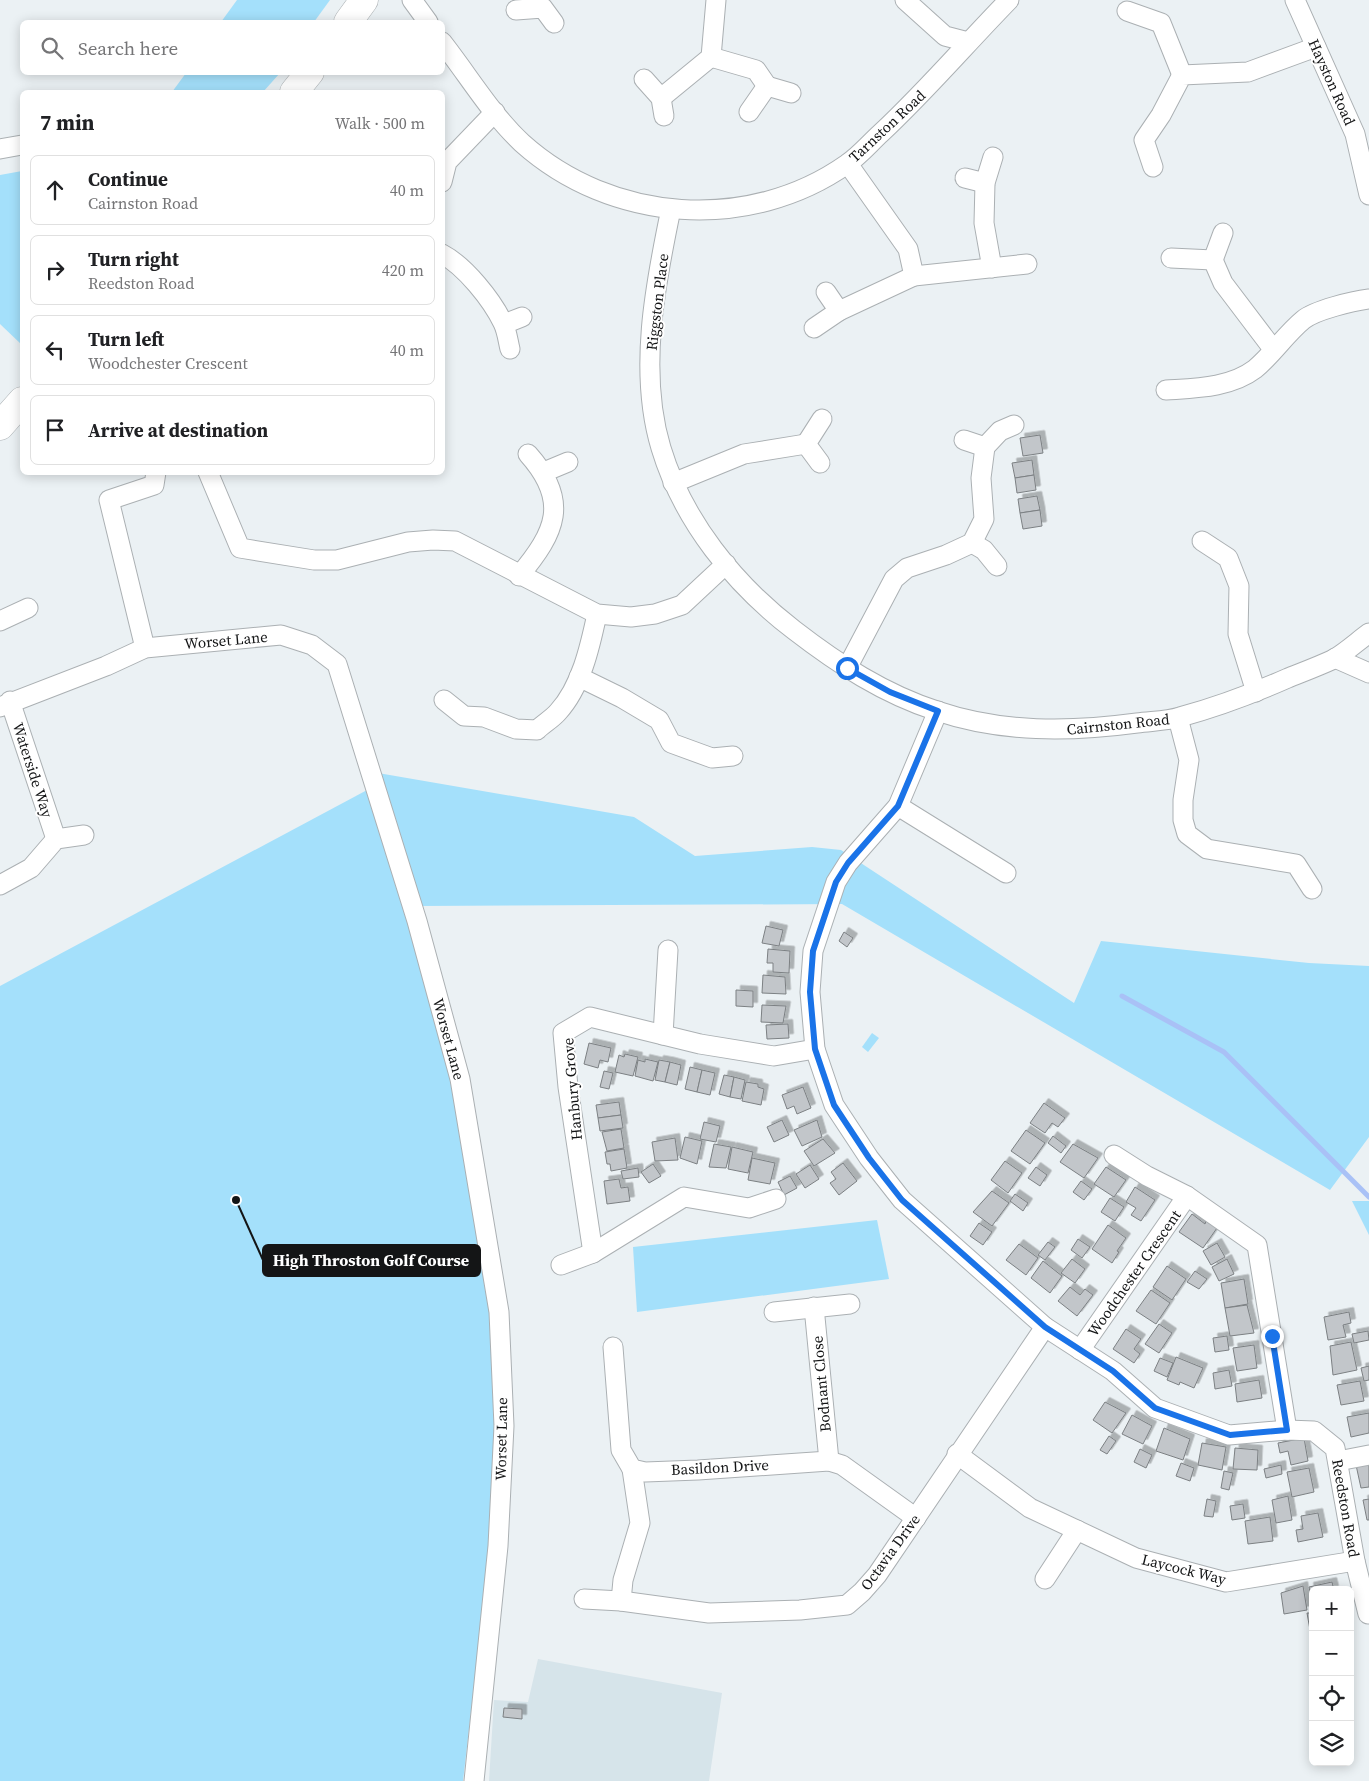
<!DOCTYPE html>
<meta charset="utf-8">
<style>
body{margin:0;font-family:"Source Serif 4",serif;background:#f6f6f6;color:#202124}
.controls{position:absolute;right:15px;bottom:15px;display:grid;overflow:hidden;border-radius:8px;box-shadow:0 2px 12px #0003}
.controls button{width:45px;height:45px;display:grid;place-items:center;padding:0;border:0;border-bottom:1px solid #e0e0e0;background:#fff;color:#202124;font:25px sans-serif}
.stop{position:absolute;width:15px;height:15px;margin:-11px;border:4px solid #1a73e8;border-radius:50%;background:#fff}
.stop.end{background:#1a73e8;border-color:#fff;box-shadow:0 1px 5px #0008}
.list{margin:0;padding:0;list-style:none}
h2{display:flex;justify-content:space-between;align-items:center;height:65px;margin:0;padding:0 20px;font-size:21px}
h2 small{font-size:16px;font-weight:400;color:#757577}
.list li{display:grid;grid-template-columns:32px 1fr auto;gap:15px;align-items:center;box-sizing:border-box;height:70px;margin:0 10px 10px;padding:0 10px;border:1px solid #e0e0e0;border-radius:8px}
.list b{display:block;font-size:19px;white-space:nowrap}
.list p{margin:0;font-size:16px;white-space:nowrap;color:#757577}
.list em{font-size:16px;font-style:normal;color:#757577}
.icon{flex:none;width:28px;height:28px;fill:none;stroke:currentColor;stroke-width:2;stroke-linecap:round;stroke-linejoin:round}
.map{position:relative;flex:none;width:1369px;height:1781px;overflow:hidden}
.search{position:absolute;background:#fff;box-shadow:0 2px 12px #0003;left:20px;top:20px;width:425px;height:55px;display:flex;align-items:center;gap:12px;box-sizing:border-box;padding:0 18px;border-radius:8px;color:#757577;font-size:19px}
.panel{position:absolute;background:#fff;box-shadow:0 2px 12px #0003;left:20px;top:90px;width:425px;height:385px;border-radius:8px}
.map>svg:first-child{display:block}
.built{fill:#d6e4ea}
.green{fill:#a4e0fb}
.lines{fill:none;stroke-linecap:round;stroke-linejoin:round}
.stream{stroke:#a9c1f6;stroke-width:5}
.building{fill:#c2c6ca;stroke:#7c8083;filter:url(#shadow)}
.street-casing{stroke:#abb0b3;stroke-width:21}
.secondary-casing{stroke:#abb0b3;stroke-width:29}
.street{stroke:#fff;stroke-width:19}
.secondary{stroke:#fff;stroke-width:28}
.route{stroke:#1a73e8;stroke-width:6}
.labels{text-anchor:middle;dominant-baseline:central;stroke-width:4;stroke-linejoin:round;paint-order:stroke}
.street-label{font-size:15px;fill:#141516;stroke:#fff}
.leader{fill:none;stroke:#141516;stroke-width:2}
.callout-dot{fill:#141516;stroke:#fff;stroke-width:2}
.callout{fill:#141516;stroke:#141516;stroke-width:2}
.callout-label{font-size:16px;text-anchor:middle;font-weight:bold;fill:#fff}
</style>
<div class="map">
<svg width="1369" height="1781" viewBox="0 0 1369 1781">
<defs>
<filter id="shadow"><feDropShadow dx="4.5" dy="-4.5" stdDeviation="0" flood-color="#0004"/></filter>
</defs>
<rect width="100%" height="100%" fill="#ebf1f4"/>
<!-- built -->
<path class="built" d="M538 1659 722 1693 709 1781H489L494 1700 528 1702Z"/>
<!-- green -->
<g class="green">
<path d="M237 0H330L314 22H221Z"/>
<path d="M186 73V72L280 73 263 92H172Z"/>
<path d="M22 171V345L0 324V175Z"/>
<path d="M378 773 634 817 695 856 812 847 841 850 1074 1003 1101 941 1309 963 1369 966V1137L1330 1190 842 904 418 906Z"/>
<path d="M369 789 411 923 453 1083 491 1317 500 1421 490 1547 463 1781H0V986Z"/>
<path d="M872 1033 879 1038 868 1052 862 1047Z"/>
<path d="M1352 1201H1369V1235Z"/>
<path d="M877 1220 889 1279 637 1312 633 1247Z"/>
</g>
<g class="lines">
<!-- stream -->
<path class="stream" d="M1122 996 1224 1052 1369 1197"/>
</g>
<!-- building -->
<g class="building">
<path d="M1040 435 1043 453 1023 456 1020 438Z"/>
<path d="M1032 460 1034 475 1015 478 1012 463Z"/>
<path d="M1034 475 1036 490 1017 493 1015 478Z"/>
<path d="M1037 496 1040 510 1020 513 1018 499Z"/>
<path d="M1040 510 1042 526 1023 529 1020 513Z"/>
<path d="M766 926 783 930 779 946 762 943Z"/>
<path d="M844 932 853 938 847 947 839 941Z"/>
<path d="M768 949 790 951 789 973 773 972V963H767Z"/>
<path d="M763 975 785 977 786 994 762 993Z"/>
<path d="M736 990 753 991V1007L736 1006Z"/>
<path d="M762 1005 786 1006 783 1023 761 1022Z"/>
<path d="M788 1024 789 1038 767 1039 766 1025Z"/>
<path d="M589 1043 611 1048 608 1062 600 1060 598 1068 584 1064Z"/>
<path d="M625 1054 638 1057 633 1076 615 1072 619 1055 624 1057Z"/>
<path d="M645 1059 658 1062 653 1081 635 1076 638 1060 645 1062Z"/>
<path d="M659 1060 670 1062 665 1082 655 1080Z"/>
<path d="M670 1062 681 1065 677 1085 665 1082Z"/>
<path d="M690 1067 702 1070 697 1092 685 1089Z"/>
<path d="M702 1070 715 1073 710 1095 697 1092Z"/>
<path d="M604 1071 613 1073 609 1089 600 1087Z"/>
<path d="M724 1075 734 1077 730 1097 719 1094Z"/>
<path d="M734 1077 745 1080 741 1099 730 1097Z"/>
<path d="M746 1082 758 1084V1087L764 1089 761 1105 742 1101Z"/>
<path d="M803 1087 811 1108 797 1114 794 1106 787 1109 782 1095Z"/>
<path d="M619 1102 621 1115 598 1118 596 1105Z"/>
<path d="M1044 1103 1065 1118 1058 1127 1052 1123 1045 1133 1030 1123Z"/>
<path d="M621 1115 623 1128 600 1131 598 1118Z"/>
<path d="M782 1120 789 1135 774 1142 767 1127Z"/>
<path d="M817 1120 822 1137 802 1146 794 1130Z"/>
<path d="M704 1122 720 1126 716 1142 700 1139Z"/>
<path d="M621 1129 624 1148 607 1151 602 1132Z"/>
<path d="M1026 1130 1045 1143 1030 1164 1011 1151Z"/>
<path d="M1053 1136 1066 1146 1061 1153 1048 1143Z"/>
<path d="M685 1137 702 1141 697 1164 680 1158Z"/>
<path d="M675 1138 678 1160 655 1161 652 1142Z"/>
<path d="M823 1139 835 1153 814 1166 804 1151Z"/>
<path d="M714 1144 731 1147 726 1168 709 1167Z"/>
<path d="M1073 1144 1098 1158 1084 1178 1060 1162Z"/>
<path d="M732 1147 753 1152 748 1173 728 1169Z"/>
<path d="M624 1149 627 1168 611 1171 610 1164H607L605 1152Z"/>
<path d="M752 1158 775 1163 770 1184 748 1180Z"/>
<path d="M1005 1161 1022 1173 1008 1193 991 1180Z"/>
<path d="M843 1163 857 1181 839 1195 830 1183 836 1179 831 1172Z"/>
<path d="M653 1164 661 1176 649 1183 641 1172Z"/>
<path d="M810 1165 819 1179 805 1188 796 1174Z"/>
<path d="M1036 1167 1047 1175 1040 1186 1028 1178Z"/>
<path d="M1106 1167 1126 1180 1114 1197 1094 1184Z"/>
<path d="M638 1168 639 1177 623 1179 621 1171Z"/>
<path d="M790 1176 797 1188 784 1195 778 1182Z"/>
<path d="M619 1179 621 1188 628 1187 630 1201 607 1204 604 1181Z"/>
<path d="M1081 1181 1092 1189 1084 1200 1073 1192Z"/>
<path d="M1135 1187 1155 1200 1141 1221 1131 1215 1136 1208 1126 1202Z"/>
<path d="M992 1191 1009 1203 992 1226 973 1212Z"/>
<path d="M1015 1194 1028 1203 1023 1211 1010 1201Z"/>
<path d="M1110 1198 1124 1207 1115 1221 1101 1212Z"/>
<path d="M1192 1214 1205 1224 1206 1221 1217 1228 1203 1248 1179 1232Z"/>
<path d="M979 1223 992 1232 983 1245 970 1236Z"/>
<path d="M1108 1225 1126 1238 1117 1251 1119 1252 1112 1263 1092 1249Z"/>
<path d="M1078 1239 1090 1247 1082 1258 1071 1250Z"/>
<path d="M1048 1242 1055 1247 1045 1260 1038 1255Z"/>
<path d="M1217 1243 1225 1257 1211 1265 1203 1251Z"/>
<path d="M1019 1244 1038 1258 1026 1275 1006 1260Z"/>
<path d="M1072 1259 1085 1269 1075 1283 1061 1273Z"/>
<path d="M1227 1259 1234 1274 1219 1281 1212 1267Z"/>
<path d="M1043 1261 1062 1276 1050 1293 1031 1278Z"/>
<path d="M1167 1266 1186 1279 1172 1300 1153 1287Z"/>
<path d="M1195 1271 1207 1279 1199 1289 1187 1282Z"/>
<path d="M1244 1279 1248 1304 1225 1308 1221 1283Z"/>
<path d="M1070 1287 1080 1295 1085 1289 1093 1295 1077 1316 1058 1301Z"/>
<path d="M1151 1290 1170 1303 1156 1324 1136 1311Z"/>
<path d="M1247 1305 1254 1333 1230 1336 1225 1308Z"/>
<path d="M1349 1312 1351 1323 1343 1325 1346 1337 1328 1340 1324 1317Z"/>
<path d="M1159 1324 1172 1333 1159 1353 1145 1344Z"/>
<path d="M1126 1329 1141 1339 1134 1349 1140 1354 1134 1363 1113 1349Z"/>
<path d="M1368 1331 1369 1340 1354 1343 1352 1334Z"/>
<path d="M1227 1336 1229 1350 1215 1352 1213 1338Z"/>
<path d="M1351 1342 1357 1370 1333 1375 1330 1346Z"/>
<path d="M1254 1345 1257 1368 1237 1371 1233 1348Z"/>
<path d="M1176 1357 1203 1368 1194 1388 1180 1382 1179 1385 1167 1380Z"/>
<path d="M1160 1358 1173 1363 1167 1377 1154 1371Z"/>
<path d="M1369 1366V1380L1364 1381 1361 1368Z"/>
<path d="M1229 1370 1232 1386 1215 1389 1213 1373Z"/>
<path d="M1259 1380 1262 1398 1237 1402 1235 1384Z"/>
<path d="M1360 1381 1364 1401 1341 1405 1337 1385Z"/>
<path d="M1105 1402 1126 1413 1112 1433 1093 1420Z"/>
<path d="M1369 1413V1433L1351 1437 1347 1417Z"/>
<path d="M1132 1415 1152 1426 1143 1444 1122 1434Z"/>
<path d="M1164 1428 1190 1439 1183 1460 1156 1451Z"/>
<path d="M1109 1436 1116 1441 1107 1454 1100 1450Z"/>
<path d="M1304 1438 1308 1461 1291 1465 1288 1451 1280 1453 1278 1443Z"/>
<path d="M1202 1443 1226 1447 1222 1470 1198 1465Z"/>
<path d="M1235 1448 1258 1450 1257 1470 1233 1469Z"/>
<path d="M1140 1449 1152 1455 1146 1468 1134 1462Z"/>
<path d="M1181 1463 1194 1468 1190 1481 1176 1476Z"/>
<path d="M1369 1463V1487L1361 1488 1356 1465Z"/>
<path d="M1281 1465 1282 1474 1266 1478 1264 1469Z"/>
<path d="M1309 1468 1314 1492 1292 1497 1287 1472Z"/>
<path d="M1224 1471 1233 1473 1229 1490 1221 1488Z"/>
<path d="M1288 1496 1292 1520 1276 1523 1272 1500Z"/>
<path d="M1207 1499 1216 1501 1213 1517 1204 1516Z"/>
<path d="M1369 1499V1520H1367L1363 1500Z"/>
<path d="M1243 1504 1245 1518 1232 1520 1230 1506Z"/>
<path d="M1318 1513 1323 1537 1298 1542 1296 1530 1303 1529 1301 1516Z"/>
<path d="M1270 1517 1273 1541 1248 1544 1245 1521Z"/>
<path d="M1332 1582 1334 1590H1313L1312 1603 1309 1587Z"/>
<path d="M1303 1586 1307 1610 1284 1614 1281 1593Z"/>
<path d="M1307 1613H1313V1630H1310Z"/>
<path d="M504 1708 522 1709V1719L503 1717Z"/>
</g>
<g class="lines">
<defs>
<g id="street">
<path d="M412 0 428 22"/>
<path d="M905 0 945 36 968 42"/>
<path d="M1295 0 1355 134 1369 195"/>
<path d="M516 10 543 8 554 23"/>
<path d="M1127 11 1161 23 1182 75"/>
<path d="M442 42C468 75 491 114 522 143 611 223 749 233 847 164 859 156 870 143 881 133 926 91 966 44 1009 0"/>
<path d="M711 57 756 70 767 86"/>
<path d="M644 79 661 98 664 116"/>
<path d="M661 98 711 57 716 0"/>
<path d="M749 112 767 86 791 93"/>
<path d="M0 149 22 145"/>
<path d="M848 164 908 249 914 276 1027 264"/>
<path d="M1153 167 1144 140 1161 115 1182 75 1248 72 1316 47"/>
<path d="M965 178 985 183"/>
<path d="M442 182 447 162 495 112"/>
<path d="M671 209C655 285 638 372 661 448 683 521 734 584 794 630 838 664 884 694 937 711 1002 733 1070 732 1137 723 1151 721 1167 721 1180 717 1217 707 1254 693 1288 678 1303 672 1319 666 1334 659 1346 652 1358 641 1369 633"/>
<path d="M442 254C465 266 492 300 503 323 507 331 508 341 510 349"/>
<path d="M1171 258 1213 260 1223 283 1273 349"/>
<path d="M1213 260 1223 233"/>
<path d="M992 268 984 223 985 183 993 157"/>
<path d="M826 292 839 311"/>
<path d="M504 324 522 317"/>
<path d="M814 328 839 311 914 276"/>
<path d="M1166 390C1195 388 1230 388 1255 369 1272 355 1286 334 1303 320 1315 310 1353 301 1369 299"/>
<path d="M964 440 985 447"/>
<path d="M820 463 806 444 822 419"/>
<path d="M208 472 240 548 314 560H337L408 542 433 540 455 541 597 614 631 617 655 614 682 605 726 564"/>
<path d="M544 472 568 462"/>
<path d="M673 483 744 454 806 444"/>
<path d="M1202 541 1228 558 1239 586 1238 634 1256 692"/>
<path d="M972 543 984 550 997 566"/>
<path d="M519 576C556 532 570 501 528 454"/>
<path d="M0 621 28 608"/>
<path d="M145 648 109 500 154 485 156 472"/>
<path d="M1335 658 1369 673"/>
<path d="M847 668 894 579 907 568 946 555 972 543 984 519 981 478 985 447 1000 431 1014 425"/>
<path d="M579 677 622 698 659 720 671 743 712 758 733 756"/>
<path d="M444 700 464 716 484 717 516 729 537 730C543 724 552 719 558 712 581 687 590 647 597 614"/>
<path d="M10 701 56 839"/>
<path d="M0 707 106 666 145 648 281 635 312 645 337 664 417 921 460 1079 499 1312 504 1426 498 1546 474 1781"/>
<path d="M938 711 898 806 848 863 836 882 813 951 810 992 815 1049 834 1105 869 1158 902 1200 1045 1327 1113 1371 1155 1408 1229 1435 1287 1430 1314 1431 1335 1448 1355 1561 1368 1614"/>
<path d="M1178 718 1189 760 1183 800V820L1187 834 1207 849 1296 864 1312 889"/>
<path d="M898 806 1006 873"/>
<path d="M0 885 31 868 56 839 84 835"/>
<path d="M663 1035 668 950"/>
<path d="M1114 1155 1147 1176 1187 1196 1257 1245 1287 1430"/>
<path d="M593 1253 568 1087 563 1033 590 1017 700 1044 774 1056 815 1049"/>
<path d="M561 1265 593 1253 684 1197 749 1208 776 1199"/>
<path d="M814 1307 829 1461"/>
<path d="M774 1312 850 1304"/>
<path d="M613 1347 621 1450 632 1469 645 1472 698 1470 829 1461 842 1465 916 1518"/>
<path d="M1080 1350 1187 1196"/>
<path d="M957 1454 1030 1508 1136 1558 1226 1582 1355 1561"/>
<path d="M1338 1461 1369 1455"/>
<path d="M1045 1579 1077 1530"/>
<path d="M584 1599 621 1601 709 1613 800 1610 847 1605 862 1592 877 1575 1045 1327"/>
<path d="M621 1601 623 1580 640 1523 632 1469"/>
</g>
<g id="secondary">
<path d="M348 22 364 0"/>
<path d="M294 92 310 72"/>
<path d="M0 426 22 401"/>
</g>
</defs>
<!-- street casing -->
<use href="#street" class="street-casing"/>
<!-- secondary casing -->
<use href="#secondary" class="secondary-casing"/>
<!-- street -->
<use href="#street" class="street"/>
<!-- secondary -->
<use href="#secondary" class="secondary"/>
</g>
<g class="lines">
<!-- route -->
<path class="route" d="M847 668 890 692 938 711 898 806 848 863 836 882 813 951 810 992 815 1049 834 1105 869 1158 902 1200 1045 1327 1113 1371 1155 1408 1230 1435 1287 1430 1272 1336"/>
</g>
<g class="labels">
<!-- street labels -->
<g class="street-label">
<text transform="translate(1332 82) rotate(66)">Hayston Road</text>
<text transform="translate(887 126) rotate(-43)">Tarnston Road</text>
<text transform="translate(657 302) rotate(-83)">Riggston Place</text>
<text transform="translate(226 640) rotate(-5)">Worset Lane</text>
<text transform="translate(1118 724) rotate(-6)">Cairnston Road</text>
<text transform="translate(33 770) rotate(72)">Waterside Way</text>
<text transform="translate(449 1039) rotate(75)">Worset Lane</text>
<text transform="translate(572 1089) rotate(-95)">Hanbury Grove</text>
<text transform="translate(1134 1273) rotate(-55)">Woodchester Crescent</text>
<text transform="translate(821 1384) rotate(-95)">Bodnant Close</text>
<text transform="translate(501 1439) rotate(-89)">Worset Lane</text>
<text transform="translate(720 1467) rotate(-3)">Basildon Drive</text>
<text transform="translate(1346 1508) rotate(80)">Reedston Road</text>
<text transform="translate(890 1552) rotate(-54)">Octavia Drive</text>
<text transform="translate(1184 1569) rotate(14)">Laycock Way</text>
</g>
</g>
<!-- callouts -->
<path class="leader" d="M236 1200L263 1260"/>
<circle class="callout-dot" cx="236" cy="1200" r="5"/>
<rect class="callout" x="263" y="1245" width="217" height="31" rx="5"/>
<g class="callout-label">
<text x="371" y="1266">High Throston Golf Course</text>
</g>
</svg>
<div class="controls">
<button>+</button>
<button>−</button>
<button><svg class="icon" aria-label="locate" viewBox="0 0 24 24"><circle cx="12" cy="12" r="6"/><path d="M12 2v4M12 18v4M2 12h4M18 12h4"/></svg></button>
<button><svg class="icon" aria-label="layers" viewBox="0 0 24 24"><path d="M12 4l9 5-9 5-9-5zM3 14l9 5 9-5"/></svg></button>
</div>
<div class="stop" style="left:847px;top:668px"></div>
<div class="stop end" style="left:1272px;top:1336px"></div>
<div class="search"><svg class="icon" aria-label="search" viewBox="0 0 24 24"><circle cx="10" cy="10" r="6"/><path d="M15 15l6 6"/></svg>Search here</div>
<section class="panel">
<h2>7 min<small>Walk · 500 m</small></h2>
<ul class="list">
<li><svg class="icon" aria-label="ahead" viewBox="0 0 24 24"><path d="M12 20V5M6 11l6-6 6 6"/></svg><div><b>Continue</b><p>Cairnston Road</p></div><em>40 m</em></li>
<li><svg class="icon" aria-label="right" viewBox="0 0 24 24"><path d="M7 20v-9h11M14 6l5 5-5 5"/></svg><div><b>Turn right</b><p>Reedston Road</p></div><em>420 m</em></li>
<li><svg class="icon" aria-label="left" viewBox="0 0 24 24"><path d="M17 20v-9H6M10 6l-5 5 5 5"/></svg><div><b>Turn left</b><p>Woodchester Crescent</p></div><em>40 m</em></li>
<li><svg class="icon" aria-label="arrive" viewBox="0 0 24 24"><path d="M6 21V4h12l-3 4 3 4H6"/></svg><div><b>Arrive at destination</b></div></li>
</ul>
</section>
</div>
